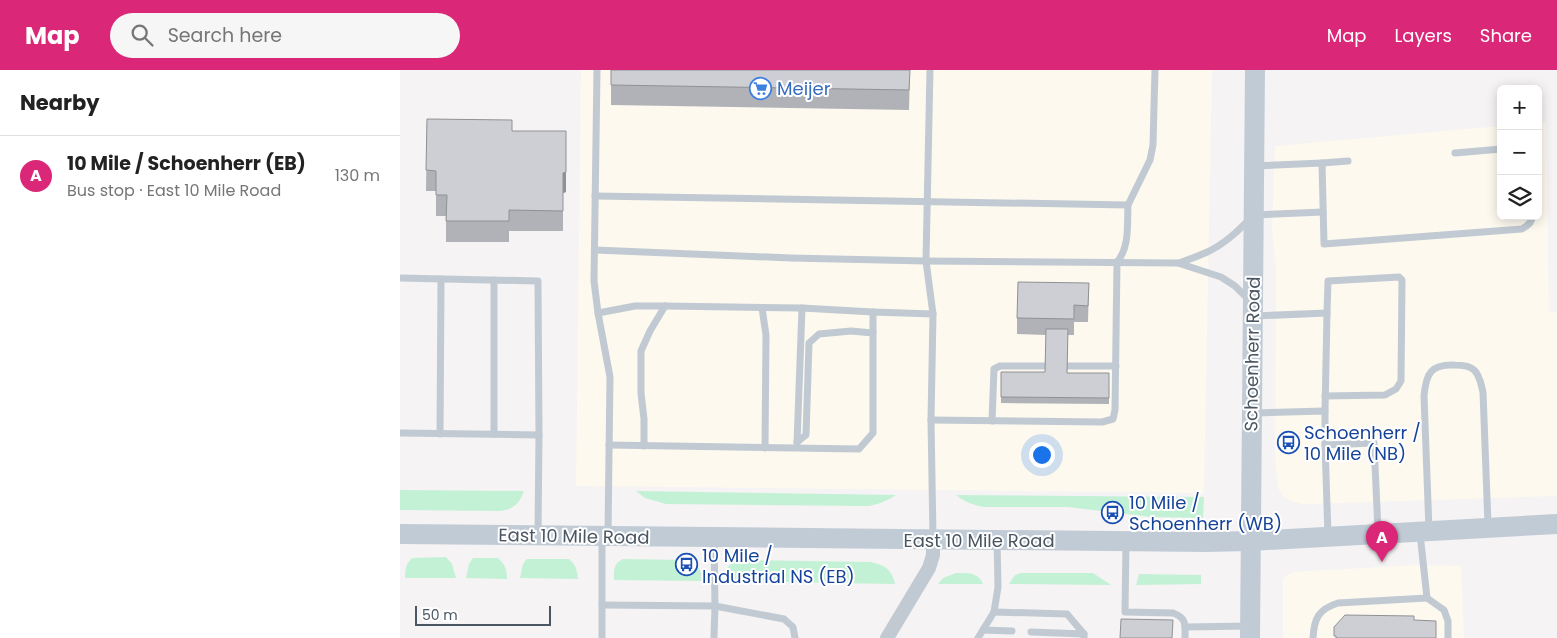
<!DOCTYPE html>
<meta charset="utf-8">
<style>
body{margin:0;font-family:Poppins,sans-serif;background:#f6f6f6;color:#222}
.controls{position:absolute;right:15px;top:15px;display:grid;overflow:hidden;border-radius:8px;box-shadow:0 2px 12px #0003}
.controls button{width:45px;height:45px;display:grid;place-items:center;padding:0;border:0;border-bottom:1px solid #e0e0e0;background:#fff;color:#222;font:25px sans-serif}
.scale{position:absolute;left:15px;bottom:12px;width:136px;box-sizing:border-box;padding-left:5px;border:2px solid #4a5661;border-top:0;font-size:14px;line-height:18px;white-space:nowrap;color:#4a5661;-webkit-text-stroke:4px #fff;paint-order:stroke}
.you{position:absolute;left:641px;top:384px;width:18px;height:18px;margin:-12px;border:4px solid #fff;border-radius:50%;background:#1a73e8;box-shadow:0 0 0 8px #1a73e833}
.badge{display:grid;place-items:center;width:32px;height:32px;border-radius:50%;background:#db2777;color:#fff;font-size:16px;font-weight:700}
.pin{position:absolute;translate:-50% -41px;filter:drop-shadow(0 1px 2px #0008)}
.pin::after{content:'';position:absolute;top:26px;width:18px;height:15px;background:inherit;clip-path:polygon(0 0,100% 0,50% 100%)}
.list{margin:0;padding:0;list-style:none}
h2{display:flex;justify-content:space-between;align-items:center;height:65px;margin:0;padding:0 20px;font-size:21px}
h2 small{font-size:16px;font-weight:400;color:#767676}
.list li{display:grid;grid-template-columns:32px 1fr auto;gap:15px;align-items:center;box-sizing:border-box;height:80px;padding:0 20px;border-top:1px solid #e0e0e0}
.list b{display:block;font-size:19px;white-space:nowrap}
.list p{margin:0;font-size:16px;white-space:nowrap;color:#767676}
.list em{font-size:16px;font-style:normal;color:#767676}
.icon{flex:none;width:28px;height:28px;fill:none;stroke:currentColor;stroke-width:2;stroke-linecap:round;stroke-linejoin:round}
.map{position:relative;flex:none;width:1157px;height:568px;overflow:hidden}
header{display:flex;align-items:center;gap:30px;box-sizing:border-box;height:70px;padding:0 25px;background:#db2777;color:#fff}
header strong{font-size:24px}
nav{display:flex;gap:28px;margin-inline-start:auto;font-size:18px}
.search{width:350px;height:45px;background:#f6f6f6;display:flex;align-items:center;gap:12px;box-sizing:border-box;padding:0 18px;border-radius:28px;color:#767676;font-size:19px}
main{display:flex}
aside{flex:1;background:#fff}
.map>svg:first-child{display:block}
.commercial{fill:#fdf9ef}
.green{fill:#c3f1d5}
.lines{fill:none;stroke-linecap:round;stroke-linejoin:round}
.lane{stroke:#c1cad2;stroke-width:7}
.street{stroke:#c1cad2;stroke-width:14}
.secondary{stroke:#c1cbd6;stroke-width:20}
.wall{fill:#b0b2b7}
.shaded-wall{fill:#909195}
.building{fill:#cdcfd5;stroke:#909195}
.labels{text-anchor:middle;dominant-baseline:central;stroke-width:4;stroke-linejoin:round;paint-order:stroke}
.shop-label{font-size:18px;fill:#366cbe;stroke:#fff;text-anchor:start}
.street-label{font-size:18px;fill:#4a5661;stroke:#fff}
.transit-label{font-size:18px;fill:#164399;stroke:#fff;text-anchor:start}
</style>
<header>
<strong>Map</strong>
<div class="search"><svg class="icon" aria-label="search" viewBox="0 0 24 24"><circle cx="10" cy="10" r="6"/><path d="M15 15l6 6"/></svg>Search here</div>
<nav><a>Map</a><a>Layers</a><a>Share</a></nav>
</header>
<main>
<aside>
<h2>Nearby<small></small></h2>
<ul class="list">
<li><span class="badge">A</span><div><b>10 Mile / Schoenherr (EB)</b><p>Bus stop · East 10 Mile Road</p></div><em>130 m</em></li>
</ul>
</aside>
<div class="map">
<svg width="1157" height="568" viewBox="0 0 1157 568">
<rect width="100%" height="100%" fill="#f5f3f3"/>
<!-- commercial -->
<g class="commercial">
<path d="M181 0H812L804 423 176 416Z"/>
<path d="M1146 52 1149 242H1157V426L911 434H902L891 431 884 427 878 418 875 385 876 198 872 161 875 76 1101 56V146H1138V53Z"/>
<path d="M1016 495 1061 496 1064 568H883V508L892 502Z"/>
</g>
<!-- green -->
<g class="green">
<path d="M0 420 124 421C119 434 114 439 100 441L0 440Z"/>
<path d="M236 421 496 425C487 431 479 434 468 436L266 434 245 428Z"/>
<path d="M556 425 804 427 803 448 751 447 668 437H584C573 435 565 432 556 425Z"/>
<path d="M46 487 52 494 56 508H5C5 499 6 494 12 488Z"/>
<path d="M73 488H98C105 495 107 499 107 509L66 508 69 494Z"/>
<path d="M127 489H169C176 495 177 500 178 509L120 508 123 494Z"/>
<path d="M223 489 284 490C296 493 302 498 303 511L214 510C214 500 213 494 223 489Z"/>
<path d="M339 490 470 492C484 495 492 499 495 514L325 511C326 499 327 494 339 490Z"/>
<path d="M556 503C568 503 578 502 583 514H538L543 508Z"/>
<path d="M621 503H693L711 515 609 514 615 505Z"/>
<path d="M739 504 801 505V514L736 515Z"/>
</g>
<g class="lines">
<!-- lane -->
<g class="lane">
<path d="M197 0 194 211 198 243 210 307 208 463"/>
<path d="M530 0 526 191 533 244 531 350 533 467"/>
<path d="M1055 83 1101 79"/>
<path d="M922 93 948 91"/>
<path d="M855 96 922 93 924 174 1122 159C1126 156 1133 153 1132 146"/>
<path d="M195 126 728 135 750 90 753 75 755 0"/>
<path d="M195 180 391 188 526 191 778 193 821 207 835 216 849 230"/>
<path d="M779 193C787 190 796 187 805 183 824 175 839 160 854 145L923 142"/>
<path d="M0 208 138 211 139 365 0 363"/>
<path d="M94 210V364"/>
<path d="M362 238 366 265 365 378"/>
<path d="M198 243 235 236H265L402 238 473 242"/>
<path d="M855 246 927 243 925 341"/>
<path d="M925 326 985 325 996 319 1001 311 1002 210 999 207 928 211 927 243"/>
<path d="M855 343 925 341V375"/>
<path d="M531 350 702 352 713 349 715 340 717 192C730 177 727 154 728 135"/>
<path d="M592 351 594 299 600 296H716"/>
<path d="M40 364 41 209"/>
<path d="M397 372 406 365 409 273 419 264 451 261 473 263"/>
<path d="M397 373 402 238"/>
<path d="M209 375 459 379 473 363V242L533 244"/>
<path d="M244 376V349L241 323V281L250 261 265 236"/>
<path d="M1029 460 1024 326C1026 303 1031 294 1055 295 1061 295 1070 296 1074 300 1080 305 1081 315 1083 322L1088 455"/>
<path d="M138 464 139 365"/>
<path d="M928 466 925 375 974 373 978 461"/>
<path d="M314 469 315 536 384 549 393 557 395 568"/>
<path d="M726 472 725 542 773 543C787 548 785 555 785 568"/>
<path d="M1027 528 1044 540 1048 551V568"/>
<path d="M202 535 315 536 314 567"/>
<path d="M594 542 667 544 684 564V568"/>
<path d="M785 557 850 556"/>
<path d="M583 560 612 561"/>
<path d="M631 562 684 564"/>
<path d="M202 568V469"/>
<path d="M578 568 594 542 598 517 597 470"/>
<path d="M913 568C914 548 919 539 938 533L1027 528 1020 464"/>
</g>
<!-- street -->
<path class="street" d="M487 568 529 498 533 485V470"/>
<!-- secondary -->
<g class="secondary">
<path d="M0 464 805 472 851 471 1157 454"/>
<path d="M850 568 855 0"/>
</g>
</g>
<!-- wall -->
<g class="wall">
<path d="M211 0H510L509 40 211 35Z"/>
<path d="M27 49 112 61 166 122 163 123V161H109V172H46V146H36V121H26Z"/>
<path d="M689 213 688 252H674V265H668L667 303H709V334L601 333V302H645L646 265 617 264V248Z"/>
</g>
<!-- shaded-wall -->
<path class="shaded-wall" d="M166 61V122L163 123V161V103Z"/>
<!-- building -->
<g class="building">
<path d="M211 0H510L509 20 211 15Z"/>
<path d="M27 49 112 50V61H166V102L163 103V141L109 140V151H46L47 125H36V101L26 100Z"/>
<path d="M618 212 689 213 688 236 674 235V249L617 248Z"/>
<path d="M646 259H668L667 303H709V328L601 327V302H645Z"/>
<path d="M945 545 1014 546V550L1036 551V568H936V566H934V557Z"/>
<path d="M721 549 773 550 772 568H720Z"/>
</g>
<!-- icons -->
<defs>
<symbol id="supermarket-ring" viewBox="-11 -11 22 22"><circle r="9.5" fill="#fff" stroke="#3f7fe0" stroke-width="1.5"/><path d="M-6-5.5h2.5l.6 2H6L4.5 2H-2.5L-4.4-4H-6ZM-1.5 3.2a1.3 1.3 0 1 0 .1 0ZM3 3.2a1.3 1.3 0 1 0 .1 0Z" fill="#3f7fe0"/></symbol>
<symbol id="bus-ring" viewBox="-11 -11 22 22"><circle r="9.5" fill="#fff" stroke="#1a4fb4" stroke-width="1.5"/><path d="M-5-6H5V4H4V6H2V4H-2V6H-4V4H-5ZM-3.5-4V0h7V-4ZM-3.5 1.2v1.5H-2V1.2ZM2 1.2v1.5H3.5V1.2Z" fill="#1a4fb4"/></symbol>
</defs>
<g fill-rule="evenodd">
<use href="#supermarket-ring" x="348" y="6" width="25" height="25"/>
<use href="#bus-ring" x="876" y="360" width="25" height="25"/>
<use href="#bus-ring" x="700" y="430" width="25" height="25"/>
<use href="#bus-ring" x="274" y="482" width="25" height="25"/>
</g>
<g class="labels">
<!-- shop labels -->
<g class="shop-label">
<text x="377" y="18">Meijer</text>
</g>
<!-- street labels -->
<g class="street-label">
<text transform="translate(852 284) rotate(-89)">Schoenherr Road</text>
<text transform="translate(174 466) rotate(1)">East 10 Mile Road</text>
<text x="579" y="470">East 10 Mile Road</text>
</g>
<!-- transit labels -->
<g class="transit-label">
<text x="904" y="362">Schoenherr /<tspan x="904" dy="21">10 Mile (NB)</tspan></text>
<text x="729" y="432">10 Mile /<tspan x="729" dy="21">Schoenherr (WB)</tspan></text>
<text x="302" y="485">10 Mile /<tspan x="302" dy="21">Industrial NS (EB)</tspan></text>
</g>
</g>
</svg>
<div class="controls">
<button>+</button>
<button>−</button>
<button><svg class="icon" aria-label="layers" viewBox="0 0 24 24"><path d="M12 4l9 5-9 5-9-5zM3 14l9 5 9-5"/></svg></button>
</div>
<div class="scale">50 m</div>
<div class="you"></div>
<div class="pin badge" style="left:982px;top:492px">A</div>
</div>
</main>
